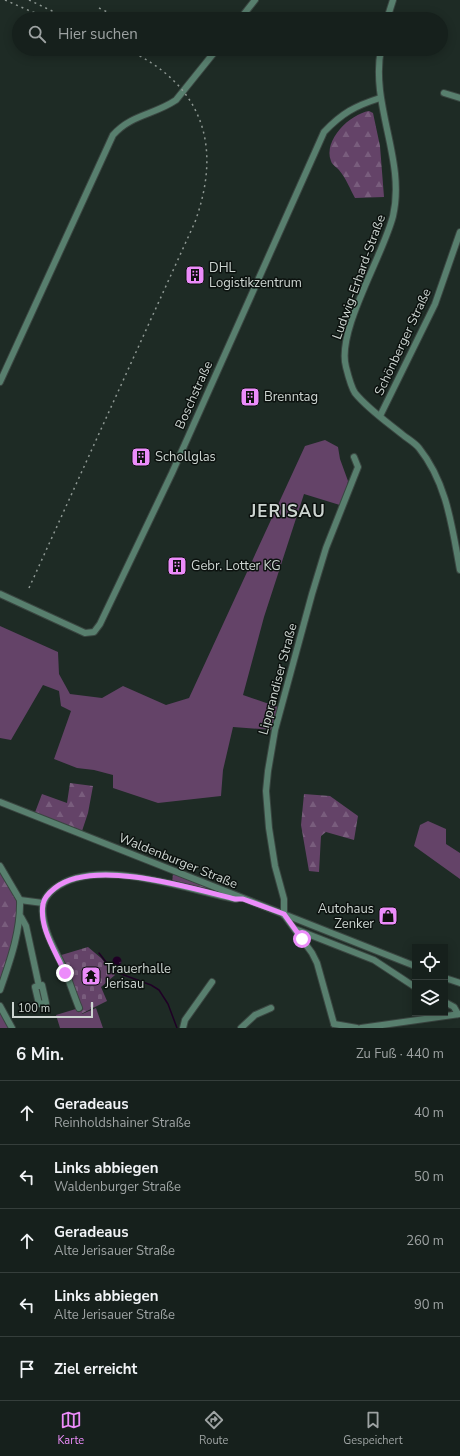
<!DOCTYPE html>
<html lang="de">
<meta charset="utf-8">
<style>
body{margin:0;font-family:"Nunito Sans",sans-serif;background:#1f2825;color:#f1f3f6}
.controls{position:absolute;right:12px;bottom:12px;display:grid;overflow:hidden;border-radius:0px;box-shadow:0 2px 10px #0003}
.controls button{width:36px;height:36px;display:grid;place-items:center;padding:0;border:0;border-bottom:1px solid #353e3b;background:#16201c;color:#f1f3f6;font:20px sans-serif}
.scale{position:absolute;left:12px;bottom:10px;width:81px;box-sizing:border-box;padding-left:4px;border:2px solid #cdd5d1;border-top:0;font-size:11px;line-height:14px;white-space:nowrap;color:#cdd5d1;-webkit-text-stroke:3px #0c120f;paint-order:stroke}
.stop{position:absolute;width:12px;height:12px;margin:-9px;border:3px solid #ec8cfa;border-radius:50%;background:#fff}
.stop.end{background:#ec8cfa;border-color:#fff;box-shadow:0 1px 4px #0008}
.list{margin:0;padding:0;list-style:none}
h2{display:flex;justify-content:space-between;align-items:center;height:52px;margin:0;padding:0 16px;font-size:17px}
h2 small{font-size:13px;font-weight:400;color:#9ea3a3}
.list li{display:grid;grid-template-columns:26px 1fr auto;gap:12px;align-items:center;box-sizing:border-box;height:64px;padding:0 16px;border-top:1px solid #353e3b}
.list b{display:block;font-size:15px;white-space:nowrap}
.list p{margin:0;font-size:13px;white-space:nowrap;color:#9ea3a3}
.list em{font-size:13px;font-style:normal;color:#9ea3a3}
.icon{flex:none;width:22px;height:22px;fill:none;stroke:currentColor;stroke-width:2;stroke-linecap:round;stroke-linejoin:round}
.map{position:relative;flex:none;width:460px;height:1028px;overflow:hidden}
.search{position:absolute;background:#16201c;box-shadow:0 2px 10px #0003;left:12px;right:12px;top:12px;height:44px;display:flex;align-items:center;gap:10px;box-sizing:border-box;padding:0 14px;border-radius:22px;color:#9ea3a3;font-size:15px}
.sheet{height:372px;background:#16201c}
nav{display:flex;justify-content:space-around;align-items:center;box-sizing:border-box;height:56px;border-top:1px solid #353e3b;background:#16201c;font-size:11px;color:#9ea3a3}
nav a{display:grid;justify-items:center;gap:2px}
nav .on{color:#ec8cfa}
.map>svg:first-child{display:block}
.grass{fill:#644368}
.forest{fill:url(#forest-firs)}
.cemetery{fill:url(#cemetery-stones)}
.park{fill:url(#park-crowns)}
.water{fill:url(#water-ripples)}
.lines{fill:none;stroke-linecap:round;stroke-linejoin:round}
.stream{stroke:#1f0025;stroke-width:1.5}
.minor-casing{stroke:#3a4641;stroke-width:8}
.minor{stroke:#587f6e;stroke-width:6}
.rail{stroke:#8e9893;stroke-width:1.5;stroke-dasharray:2 4;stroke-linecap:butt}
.route{stroke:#ec8cfa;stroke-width:5}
.labels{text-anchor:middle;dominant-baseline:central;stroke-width:3;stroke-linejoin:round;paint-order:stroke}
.poi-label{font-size:13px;fill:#cdd5d1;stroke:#0c120f;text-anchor:start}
.street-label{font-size:13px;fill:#cdd5d1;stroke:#0c120f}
.district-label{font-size:17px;font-weight:bold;letter-spacing:1px;fill:#cdd5d1;stroke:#0c120f}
</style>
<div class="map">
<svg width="460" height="1028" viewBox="0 0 460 1028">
<defs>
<pattern id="forest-firs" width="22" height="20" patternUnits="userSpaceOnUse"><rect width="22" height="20" fill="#644368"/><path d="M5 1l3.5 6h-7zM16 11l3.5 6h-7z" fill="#795d7d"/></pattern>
<pattern id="cemetery-stones" width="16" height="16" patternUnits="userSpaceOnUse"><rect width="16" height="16" fill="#644368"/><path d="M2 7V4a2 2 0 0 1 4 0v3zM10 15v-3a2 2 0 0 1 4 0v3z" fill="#795d7d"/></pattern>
<pattern id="park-crowns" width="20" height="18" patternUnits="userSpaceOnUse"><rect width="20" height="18" fill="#644368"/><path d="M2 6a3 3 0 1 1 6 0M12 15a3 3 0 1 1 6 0" fill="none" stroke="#795d7d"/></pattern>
<pattern id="water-ripples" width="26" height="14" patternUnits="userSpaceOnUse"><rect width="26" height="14" fill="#1f0025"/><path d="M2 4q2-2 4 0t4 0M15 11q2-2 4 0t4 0" fill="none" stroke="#3e2444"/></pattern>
</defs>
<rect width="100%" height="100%" fill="#1e2b25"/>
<!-- grass -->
<g class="grass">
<path d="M325 440 338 447 340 459 348 481 343 506 304 494 264 617 243 695 281 708 275 730 233 727 223 770 221 796 158 803 113 788V775L94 770 77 768 54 759 71 711 61 706 59 691 43 685 11 740 0 738V626L58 652 59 674 70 694 102 698 123 686 166 705 189 698 305 446Z"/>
<path d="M428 821 446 829V844L460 853V879L414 846 420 825Z"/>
<path d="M79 1008 82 1014 96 1008 103 1028H60L56 1015Z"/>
</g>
<!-- forest -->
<g class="forest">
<path d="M369 111 373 113 380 146 384 197 355 198C350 189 346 178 339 170 337 167 332 165 331 161 323 140 350 114 369 111Z"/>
<path d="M70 783 93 786 88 813 81 834 34 815 42 794 67 803Z"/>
<path d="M304 794 330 796 358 816 354 840 326 832 321 836 319 872 309 871 301 825Z"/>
<path d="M0 866 20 900 21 917 0 990Z"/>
<path d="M173 874 208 888 203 890 172 883Z"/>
</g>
<!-- cemetery -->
<path class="cemetery" d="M88 947 101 958 115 975 101 987 107 1001 81 1014 58 956Z"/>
<!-- park -->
<path class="park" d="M0 1010 11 1028H0Z"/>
<!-- water -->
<circle class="water" cx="117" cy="961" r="4.5"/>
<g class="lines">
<!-- stream -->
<path class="stream" d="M99 953 113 971 151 985 159 990 168 1004 177 1028"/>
<defs>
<g id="minor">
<path d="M240 19 255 0"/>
<path d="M387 19 393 0"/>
<path d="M381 49C370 105 406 160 393 216 383 256 336 331 346 367 348 375 351 387 355 393 368 409 387 422 403 435 408 439 415 443 419 448 447 483 452 527 460 570"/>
<path d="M444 93 460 98"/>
<path d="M0 382 113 135C132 114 154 115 176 100L217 49"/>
<path d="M380 416 435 304 460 232"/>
<path d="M0 594 85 633 94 632 100 624 172 473 324 132C342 113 355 106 380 98"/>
<path d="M0 802 415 966"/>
<path d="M0 866 20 900 43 903"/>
<path d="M284 915V899L275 866 269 828 266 791 268 771 275 730 312 594 326 548 358 467 354 457"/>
<path d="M285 916 312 953 317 963 334 1024"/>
<path d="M21 917 26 926 39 986 42 985 46 1003 39 1004 35 987 39 986"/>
<path d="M295 929 374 960 415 987"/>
<path d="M445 978 460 983"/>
<path d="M0 990C10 961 21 931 20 900"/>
<path d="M445 1002 454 1007 458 1014"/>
<path d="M0 1006 12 1028"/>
<path d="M79 1008C74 996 70 983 65 971 57 953 45 935 43 915 41 904 45 896 54 889 96 855 187 890 236 899"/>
<path d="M334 1024 357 1028"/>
<path d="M183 1028 185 1020 212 982"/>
<path d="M241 1028 255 1015 271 1008"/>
<path d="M361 1028 460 1014"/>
</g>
</defs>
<!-- minor casing -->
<use href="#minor" class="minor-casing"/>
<!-- minor -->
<use href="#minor" class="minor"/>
<!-- rail -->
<g class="rail">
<path d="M5 0 30 11 53 19"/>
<path d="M29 0 69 19"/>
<path d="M99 8 122 19"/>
<path d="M29 588 195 222C223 144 202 84 126 49"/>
</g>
</g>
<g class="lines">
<!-- route -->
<path class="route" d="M65 973C56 952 39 928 43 904 44 897 50 892 55 888 94 858 191 888 235 899H243L284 914 302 939"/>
</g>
<!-- icons -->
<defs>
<symbol id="building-square" viewBox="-11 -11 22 22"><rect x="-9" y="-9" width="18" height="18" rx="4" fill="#ec8cfa" stroke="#0c120f"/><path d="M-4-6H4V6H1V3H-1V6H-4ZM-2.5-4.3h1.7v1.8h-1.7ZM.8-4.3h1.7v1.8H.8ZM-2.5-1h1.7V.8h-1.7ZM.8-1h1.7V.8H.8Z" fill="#111"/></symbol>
<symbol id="shop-square" viewBox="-11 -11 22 22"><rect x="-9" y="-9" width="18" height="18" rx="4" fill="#ec8cfa" stroke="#0c120f"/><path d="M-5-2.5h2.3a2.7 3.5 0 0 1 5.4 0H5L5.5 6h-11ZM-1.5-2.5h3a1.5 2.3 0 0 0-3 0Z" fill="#111"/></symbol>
<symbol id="temple-square" viewBox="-11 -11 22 22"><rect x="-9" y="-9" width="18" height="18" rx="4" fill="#ec8cfa" stroke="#0c120f"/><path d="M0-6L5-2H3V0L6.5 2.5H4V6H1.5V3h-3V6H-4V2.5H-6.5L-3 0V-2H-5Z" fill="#111"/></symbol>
</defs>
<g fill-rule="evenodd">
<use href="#building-square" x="184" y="264" width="22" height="22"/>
<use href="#building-square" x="239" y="386" width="22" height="22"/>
<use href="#building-square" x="130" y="446" width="22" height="22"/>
<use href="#building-square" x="166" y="555" width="22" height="22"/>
<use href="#shop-square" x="377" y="905" width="22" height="22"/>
<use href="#temple-square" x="80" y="965" width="22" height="22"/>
</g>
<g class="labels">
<!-- poi labels -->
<g class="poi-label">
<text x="209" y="268">DHL<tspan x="209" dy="15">Logistikzentrum</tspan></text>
<text x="264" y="397">Brenntag</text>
<text x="155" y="457">Schollglas</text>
<text x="191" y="566">Gebr. Lotter KG</text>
<text x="374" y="909" text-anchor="end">Autohaus<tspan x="374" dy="15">Zenker</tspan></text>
<text x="105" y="969">Trauerhalle<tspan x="105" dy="15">Jerisau</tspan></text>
</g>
<!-- street labels -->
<g class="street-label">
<text transform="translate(359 277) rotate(-70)">Ludwig-Erhard-Straße</text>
<text transform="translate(403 342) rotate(-65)">Schönberger Straße</text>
<text transform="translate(194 395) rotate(-66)">Boschstraße</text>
<text transform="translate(278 679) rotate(-75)">Lipprandiser Straße</text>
<text transform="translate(178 861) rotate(22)">Waldenburger Straße</text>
</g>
<!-- district labels -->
<g class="district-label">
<text x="288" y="511">JERISAU</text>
</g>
</g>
</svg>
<div class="controls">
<button><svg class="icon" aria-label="locate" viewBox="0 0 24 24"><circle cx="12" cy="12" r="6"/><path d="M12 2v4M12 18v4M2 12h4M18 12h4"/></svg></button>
<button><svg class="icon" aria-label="layers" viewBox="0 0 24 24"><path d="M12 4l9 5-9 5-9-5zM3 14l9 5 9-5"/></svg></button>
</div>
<div class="scale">100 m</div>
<div class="stop" style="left:302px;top:939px"></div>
<div class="stop end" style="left:65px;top:973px"></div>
<div class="search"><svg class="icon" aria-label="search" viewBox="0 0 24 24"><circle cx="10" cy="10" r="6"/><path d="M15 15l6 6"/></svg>Hier suchen</div>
</div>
<section class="sheet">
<h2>6 Min.<small>Zu Fuß · 440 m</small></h2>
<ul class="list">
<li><svg class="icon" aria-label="ahead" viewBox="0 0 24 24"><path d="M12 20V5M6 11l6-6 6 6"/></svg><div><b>Geradeaus</b><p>Reinholdshainer Straße</p></div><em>40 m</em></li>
<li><svg class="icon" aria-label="left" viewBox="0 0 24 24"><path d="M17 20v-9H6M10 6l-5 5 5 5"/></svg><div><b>Links abbiegen</b><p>Waldenburger Straße</p></div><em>50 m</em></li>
<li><svg class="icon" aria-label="ahead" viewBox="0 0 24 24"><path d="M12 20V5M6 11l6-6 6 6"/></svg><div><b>Geradeaus</b><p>Alte Jerisauer Straße</p></div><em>260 m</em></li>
<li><svg class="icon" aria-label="left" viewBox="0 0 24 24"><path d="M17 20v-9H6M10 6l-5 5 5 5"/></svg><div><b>Links abbiegen</b><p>Alte Jerisauer Straße</p></div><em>90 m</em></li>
<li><svg class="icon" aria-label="arrive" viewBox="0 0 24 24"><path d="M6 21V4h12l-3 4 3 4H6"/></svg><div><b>Ziel erreicht</b></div></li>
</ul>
</section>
<nav>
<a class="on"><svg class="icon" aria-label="map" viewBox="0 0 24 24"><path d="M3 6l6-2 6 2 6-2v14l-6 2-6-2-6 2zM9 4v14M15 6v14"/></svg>Karte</a>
<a><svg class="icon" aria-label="directions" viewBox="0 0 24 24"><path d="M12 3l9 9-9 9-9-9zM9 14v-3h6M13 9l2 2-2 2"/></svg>Route</a>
<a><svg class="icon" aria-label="saved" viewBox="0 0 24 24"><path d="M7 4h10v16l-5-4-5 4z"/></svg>Gespeichert</a>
</nav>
